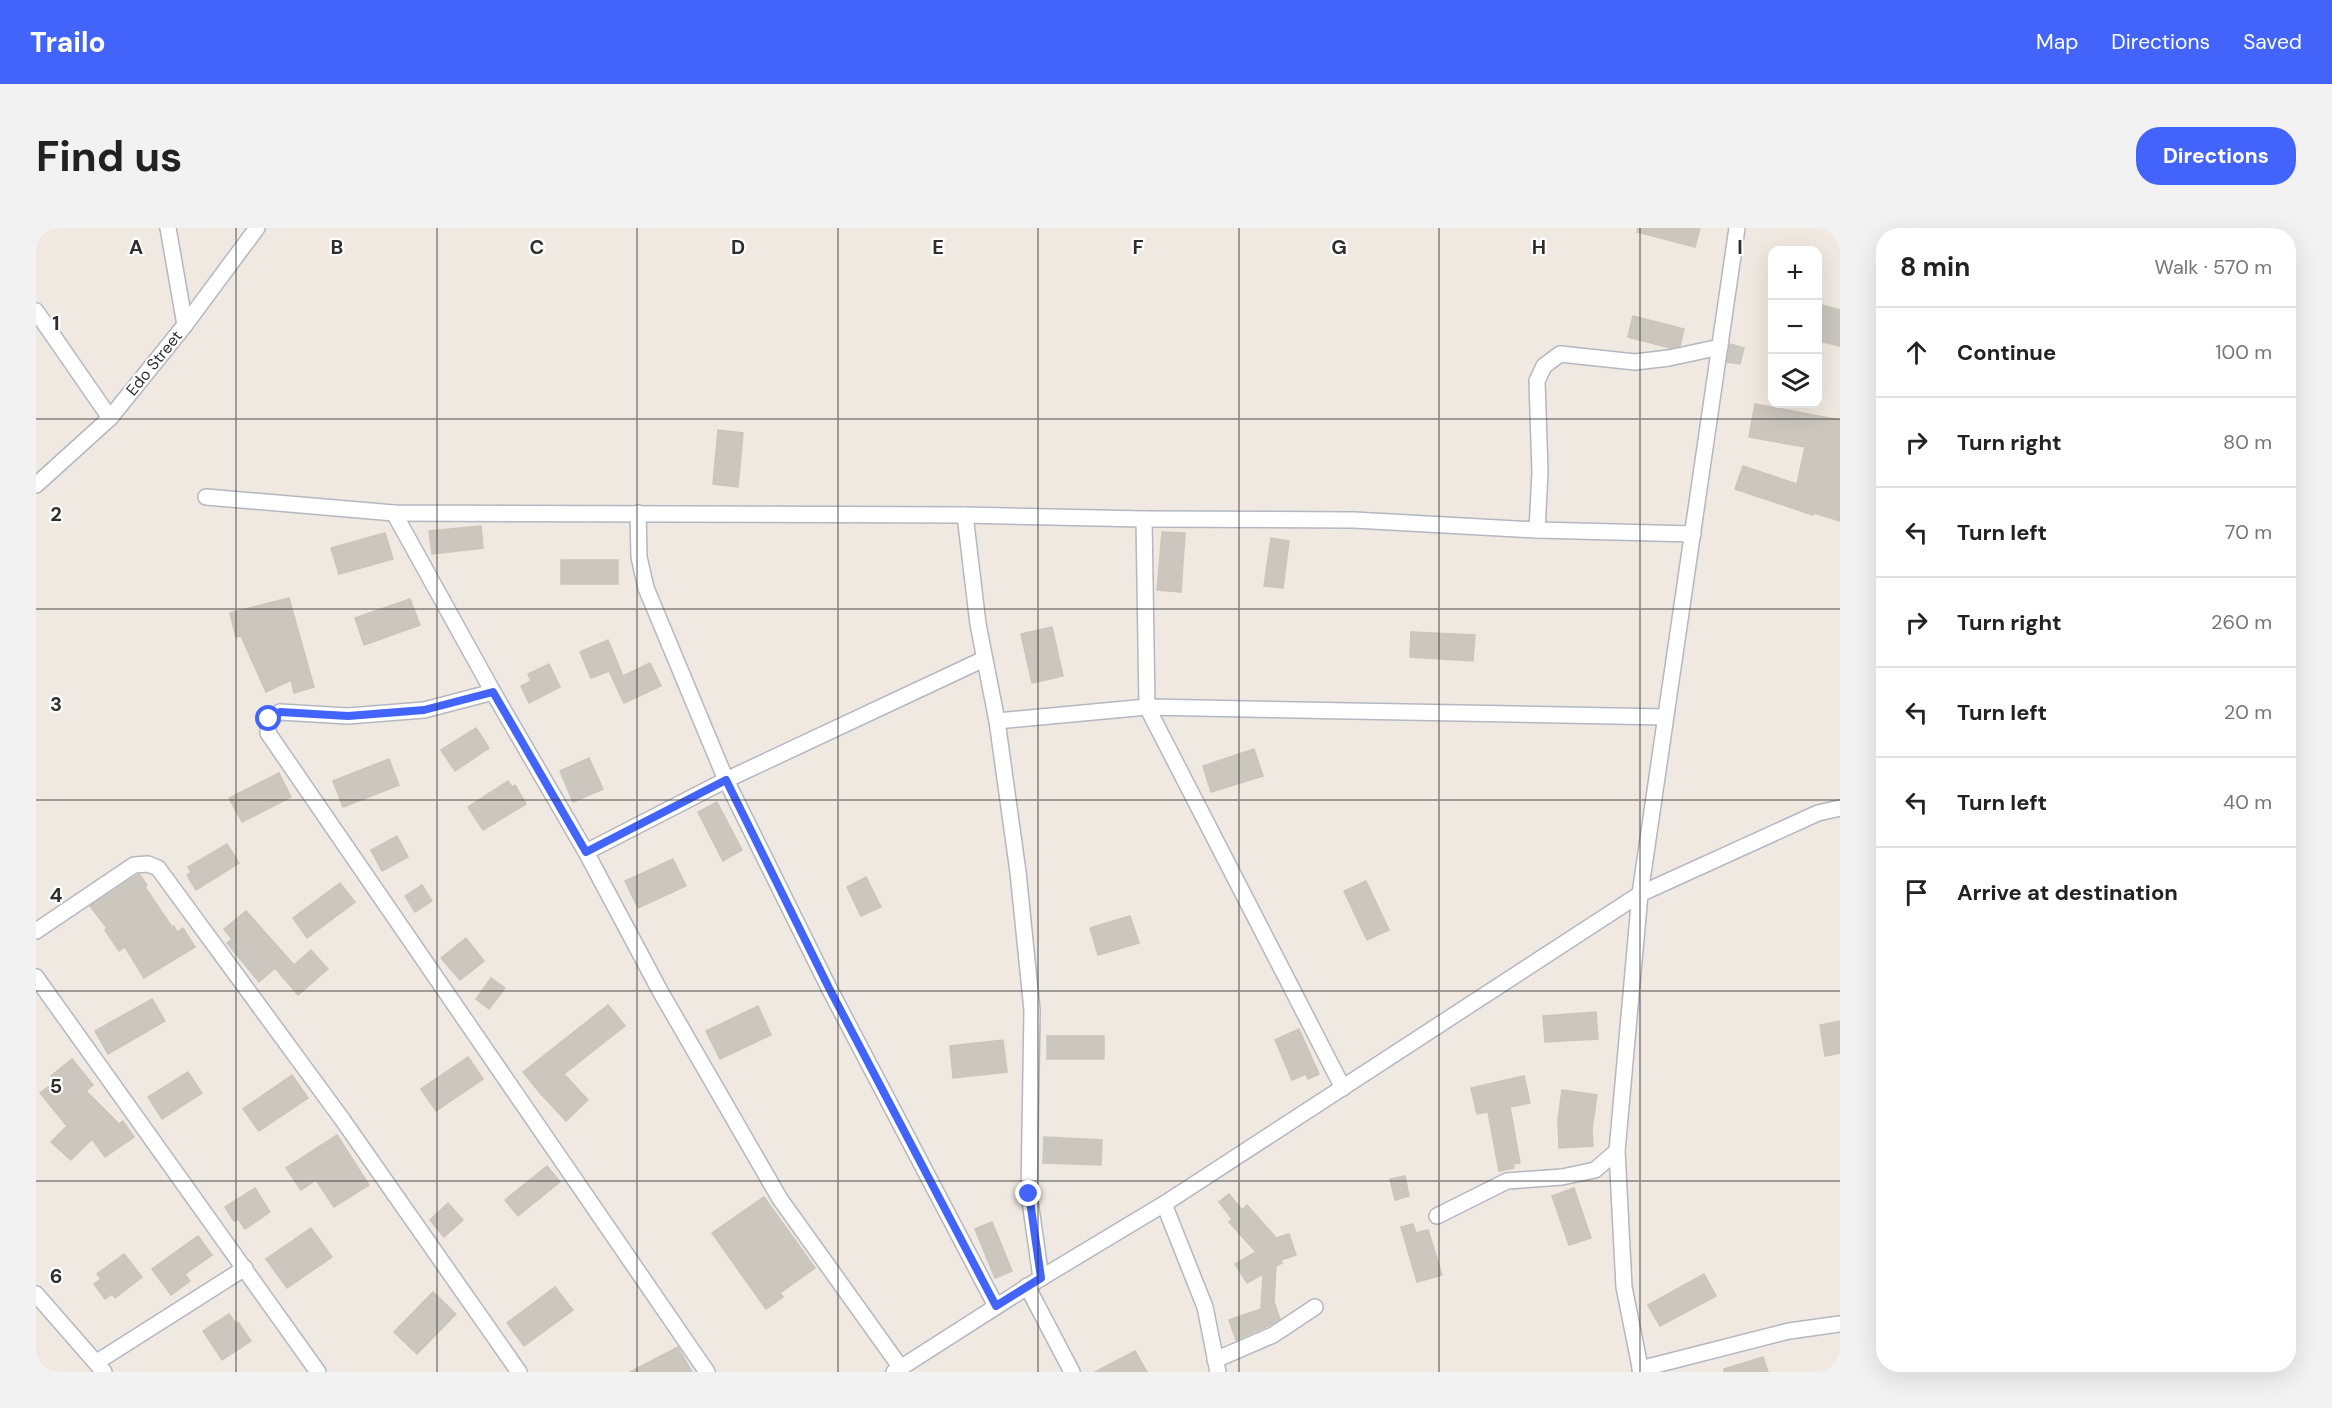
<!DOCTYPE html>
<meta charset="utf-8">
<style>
body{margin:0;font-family:"DM Sans",sans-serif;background:#f2f2f2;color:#222}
.controls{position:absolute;right:18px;top:18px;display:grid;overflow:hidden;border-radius:12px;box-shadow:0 6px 24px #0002}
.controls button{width:54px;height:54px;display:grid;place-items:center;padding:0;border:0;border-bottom:2px solid #e0e0e0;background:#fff;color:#222;font:30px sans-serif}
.stop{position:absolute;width:18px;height:18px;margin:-14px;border:4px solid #4264fb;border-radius:50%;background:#fff}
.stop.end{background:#4264fb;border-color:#fff;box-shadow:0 2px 6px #0008}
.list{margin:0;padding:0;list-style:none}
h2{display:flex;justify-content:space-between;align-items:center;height:78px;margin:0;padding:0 24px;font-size:26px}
h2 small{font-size:20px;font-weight:400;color:#767676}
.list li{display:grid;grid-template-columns:39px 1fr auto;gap:18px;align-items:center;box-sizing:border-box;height:90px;padding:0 24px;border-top:2px solid #e0e0e0}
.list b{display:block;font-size:22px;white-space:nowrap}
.list em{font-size:20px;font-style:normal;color:#767676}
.icon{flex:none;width:33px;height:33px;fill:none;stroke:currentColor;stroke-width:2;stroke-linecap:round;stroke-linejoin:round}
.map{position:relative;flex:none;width:1804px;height:1144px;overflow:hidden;border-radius:24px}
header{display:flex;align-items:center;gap:36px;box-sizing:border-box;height:84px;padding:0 30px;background:#4264fb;color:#fff}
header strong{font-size:28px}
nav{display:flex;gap:33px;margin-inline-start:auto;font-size:21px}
.intro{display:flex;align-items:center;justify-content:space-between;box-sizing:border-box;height:144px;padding:0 36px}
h1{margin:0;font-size:42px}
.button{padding:15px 27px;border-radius:24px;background:#4264fb;color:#fff;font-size:21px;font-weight:700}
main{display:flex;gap:36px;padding:0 36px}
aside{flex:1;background:#fff;border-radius:24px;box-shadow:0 6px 24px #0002}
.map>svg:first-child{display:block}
.building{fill:#cbc7bf;stroke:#cbc5ba;stroke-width:1.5}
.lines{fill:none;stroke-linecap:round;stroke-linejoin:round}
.minor-casing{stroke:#b4b7c1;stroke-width:18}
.minor{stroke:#fff;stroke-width:15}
.route{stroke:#4264fb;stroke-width:8}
.grid{fill:none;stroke:#2e2e2e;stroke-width:1.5;stroke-opacity:0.55}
.labels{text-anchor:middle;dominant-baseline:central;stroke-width:4.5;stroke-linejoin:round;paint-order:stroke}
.street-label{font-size:16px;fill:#2e2e2e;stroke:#fff}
.grid-label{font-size:20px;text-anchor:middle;font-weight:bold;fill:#2e2e2e;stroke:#fff;stroke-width:4.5;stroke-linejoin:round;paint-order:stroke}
</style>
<header>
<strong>Trailo</strong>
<nav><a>Map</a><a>Directions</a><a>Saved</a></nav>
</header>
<div class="intro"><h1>Find us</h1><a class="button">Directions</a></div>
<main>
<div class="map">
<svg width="1804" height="1144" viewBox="0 0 1804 1144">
<rect width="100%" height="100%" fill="#efe9e1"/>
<!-- building -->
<g class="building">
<path d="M1602 0H1664L1659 19 1601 4Z"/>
<path d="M1782 76 1804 82V118L1782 113Z"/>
<path d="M1597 88 1648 101 1644 118 1634 120 1592 109Z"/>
<path d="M1694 116 1708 120 1704 136 1691 134Z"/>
<path d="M1719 176 1804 192V293L1778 285 1777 287 1699 261 1707 238 1761 256 1769 219 1713 209Z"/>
<path d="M682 202 707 205 702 259 677 256Z"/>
<path d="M445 298 447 320 396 326 393 303Z"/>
<path d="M1126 304 1149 305 1145 364 1121 362Z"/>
<path d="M349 305 357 331 303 346 295 320Z"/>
<path d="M1235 310 1253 313 1247 360 1228 358Z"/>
<rect x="525" y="332" width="57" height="24"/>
<path d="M253 370 278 459 258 465 255 452 230 464 205 408 200 409 194 385Z"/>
<path d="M374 371 384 397 328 417 319 390Z"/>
<path d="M1016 399 1027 448 996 455 985 406Z"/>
<path d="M1375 404 1439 407 1437 433 1374 429Z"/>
<path d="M572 412 587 448 614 435 625 458 588 475 573 443 555 450 544 424Z"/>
<path d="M513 436 524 459 493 475 485 458 495 453 492 446Z"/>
<path d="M440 500 453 520 419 543 405 522Z"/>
<path d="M1218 521 1227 548 1175 564 1167 538Z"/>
<path d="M553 530 567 561 537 574 524 543Z"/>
<path d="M353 531 363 557 307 579 297 553Z"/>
<path d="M243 545 255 569 206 594 193 570Z"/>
<path d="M472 553 476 559 479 557 490 576 447 602 432 579Z"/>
<path d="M681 574 706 622 687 633 662 584Z"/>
<path d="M361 608 372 629 346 643 335 622Z"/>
<path d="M191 616 203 635 160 662 151 647 155 644 152 639Z"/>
<path d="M637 631 650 658 602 680 589 653Z"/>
<path d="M103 646 111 657 109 659 136 699 138 698 141 704 147 700 159 719 108 750 89 719 83 723 69 702 71 700 54 678Z"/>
<path d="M830 649 845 679 825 688 811 659Z"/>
<path d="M1330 653 1353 702 1331 712 1308 663Z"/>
<path d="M304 655 319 674 271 710 257 690Z"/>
<path d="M386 657 396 673 379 684 369 668Z"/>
<path d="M210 683 258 737 275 722 292 741 262 767 239 740 223 754 191 715 196 711 188 701Z"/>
<path d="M1094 688 1103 715 1062 727 1054 700Z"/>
<path d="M430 710 448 733 424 752 405 730Z"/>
<path d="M455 750 469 760 453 781 440 771Z"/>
<path d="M116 771 129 793 72 826 59 803Z"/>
<path d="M572 777 589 798 528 846 552 872 530 893 504 865 487 844Z"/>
<path d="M722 778 735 807 684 831 670 803Z"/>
<path d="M1560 784 1562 811 1509 814 1507 788Z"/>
<path d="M1804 793V825L1789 828 1784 797Z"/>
<path d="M1263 801 1283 846 1272 851 1270 846 1256 852 1239 812Z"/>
<rect x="1011" y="808" width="57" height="23"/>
<path d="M967 812 971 844 917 850 914 818Z"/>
<path d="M432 829 447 851 400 883 385 861Z"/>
<path d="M36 831 57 857 50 863 83 896 87 893 98 909 69 929 56 911 35 932 15 914 31 898 4 865 19 854 15 848Z"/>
<path d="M152 844 166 865 126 891 112 869Z"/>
<path d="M256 847 272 870 223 903 207 881Z"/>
<path d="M1488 848 1494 875 1474 879 1484 935 1477 936 1478 940 1463 943 1452 884 1441 886 1435 860Z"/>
<path d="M1526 862 1561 867 1556 901 1557 918 1523 920 1522 892Z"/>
<path d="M301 907 333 957 298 979 280 952 265 962 250 940Z"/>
<path d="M1008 909 1066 912 1065 937 1007 935Z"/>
<path d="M511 938 524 954 482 988 469 972Z"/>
<path d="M1369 948 1373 968 1359 972 1354 951Z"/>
<path d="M219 960 234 984 209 1001 202 991 198 993 189 979Z"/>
<path d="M1538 960 1555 1010 1533 1017 1516 968Z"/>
<path d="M1193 966 1206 982 1211 977 1240 1010 1253 1006 1260 1027 1245 1032 1246 1035 1240 1038 1238 1074 1244 1091 1232 1098 1200 1112 1193 1092 1225 1081 1227 1046 1211 1055 1199 1036 1220 1024 1193 994 1196 991 1183 974Z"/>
<path d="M728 969 779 1040 744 1065 747 1069 730 1081 676 1005Z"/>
<path d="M412 975 427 992 408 1009 394 992Z"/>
<path d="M956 994 976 1043 959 1050 939 1001Z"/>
<path d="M1377 996 1380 1005 1392 1002 1406 1047 1381 1054 1365 999Z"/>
<path d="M275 1000 296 1029 251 1060 230 1031Z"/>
<path d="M162 1008 176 1027 149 1046 154 1053 135 1067 116 1041Z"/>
<path d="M88 1026 106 1049 79 1070 76 1066 69 1071 58 1056 65 1051 61 1046Z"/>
<path d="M1668 1046 1680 1068 1624 1098 1612 1077Z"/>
<path d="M519 1059 537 1082 488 1118 471 1095Z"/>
<path d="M397 1064 420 1086 381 1126 358 1104Z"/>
<path d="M193 1086 200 1096 202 1094 215 1113 186 1132 167 1103Z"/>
<path d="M642 1119 656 1144H594Z"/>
<path d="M1099 1123 1111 1144H1059Z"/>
<path d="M1727 1129 1732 1144H1688V1141Z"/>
</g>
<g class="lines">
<defs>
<g id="minor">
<path d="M132 0 149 97"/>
<path d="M0 83 74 190"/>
<path d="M0 257 74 190 149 97 221 0"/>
<path d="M170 269 358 285 929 287 1108 291 1318 292 1501 302 1657 306"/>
<path d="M358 285 457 464 550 624 624 763 744 971 865 1140"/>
<path d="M602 285 603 329 610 360 690 552 793 760 960 1078"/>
<path d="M929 287 942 396 961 493 982 644 996 782 993 966 1005 1050"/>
<path d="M1108 291 1111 479 1307 860"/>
<path d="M1501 302 1504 244 1501 153 1508 138 1524 126 1599 134 1633 130 1684 119"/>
<path d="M457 464 388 482 312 488 244 484 233 491 232 505 671 1144"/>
<path d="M961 493 1111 479 1628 489"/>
<path d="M550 624 690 552 948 431"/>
<path d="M0 703 98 637 112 636 122 640 306 891 483 1144"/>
<path d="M0 749 282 1144"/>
<path d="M1128 976 1169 1079 1182 1144"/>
<path d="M1401 988 1471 953 1526 949 1559 942 1581 923"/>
<path d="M991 1058 1036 1144"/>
<path d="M0 1066 68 1144"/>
<path d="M1179 1132 1237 1107 1279 1079"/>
<path d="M61 1134 209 1040"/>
<path d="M1604 1141 1753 1103 1804 1096"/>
<path d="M858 1144 1005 1050 1128 976 1604 666 1701 0"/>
<path d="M1605 1144 1588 1059 1581 923 1604 666 1782 585 1804 580"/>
</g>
</defs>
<!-- minor casing -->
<use href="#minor" class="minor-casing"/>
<!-- minor -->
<use href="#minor" class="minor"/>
</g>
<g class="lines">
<!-- route -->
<path class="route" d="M233 491 244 484 312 488 388 482 457 464 550 624 690 552 793 760 960 1078 1005 1050 993 966"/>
</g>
<!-- grid -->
<path class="grid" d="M200 0V1144M401 0V1144M601 0V1144M802 0V1144M1002 0V1144M1203 0V1144M1403 0V1144M1604 0V1144M0 191H1804M0 381H1804M0 572H1804M0 763H1804M0 953H1804"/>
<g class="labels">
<!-- street labels -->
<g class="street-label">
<text transform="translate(118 135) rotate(-51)">Edo Street</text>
</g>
</g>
<g class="grid-label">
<text x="100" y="26">A</text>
<text x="301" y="26">B</text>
<text x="501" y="26">C</text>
<text x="702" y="26">D</text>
<text x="902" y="26">E</text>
<text x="1102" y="26">F</text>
<text x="1303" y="26">G</text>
<text x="1503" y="26">H</text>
<text x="1704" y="26">I</text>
<text x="20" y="102">1</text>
<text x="20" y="293">2</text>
<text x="20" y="483">3</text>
<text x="20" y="674">4</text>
<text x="20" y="865">5</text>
<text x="20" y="1055">6</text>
</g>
</svg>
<div class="controls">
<button>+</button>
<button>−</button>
<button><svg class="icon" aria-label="layers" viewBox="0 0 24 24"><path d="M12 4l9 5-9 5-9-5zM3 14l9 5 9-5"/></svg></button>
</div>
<div class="stop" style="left:233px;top:491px"></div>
<div class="stop end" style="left:993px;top:966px"></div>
</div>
<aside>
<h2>8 min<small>Walk · 570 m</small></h2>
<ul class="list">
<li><svg class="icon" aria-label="ahead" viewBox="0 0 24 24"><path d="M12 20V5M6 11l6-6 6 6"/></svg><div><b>Continue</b></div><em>100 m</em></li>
<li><svg class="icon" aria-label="right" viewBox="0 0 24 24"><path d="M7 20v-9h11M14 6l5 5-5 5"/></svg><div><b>Turn right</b></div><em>80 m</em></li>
<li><svg class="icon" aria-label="left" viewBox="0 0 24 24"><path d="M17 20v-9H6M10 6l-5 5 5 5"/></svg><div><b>Turn left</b></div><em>70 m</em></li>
<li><svg class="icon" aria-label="right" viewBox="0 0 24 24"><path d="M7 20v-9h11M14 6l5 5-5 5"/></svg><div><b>Turn right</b></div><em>260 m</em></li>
<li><svg class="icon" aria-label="left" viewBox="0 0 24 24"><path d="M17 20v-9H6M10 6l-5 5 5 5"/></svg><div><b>Turn left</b></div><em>20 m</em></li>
<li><svg class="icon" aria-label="left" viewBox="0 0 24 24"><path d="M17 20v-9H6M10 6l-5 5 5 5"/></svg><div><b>Turn left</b></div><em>40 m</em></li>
<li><svg class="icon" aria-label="arrive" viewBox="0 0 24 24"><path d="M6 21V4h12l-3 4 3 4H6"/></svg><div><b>Arrive at destination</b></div></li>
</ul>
</aside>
</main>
